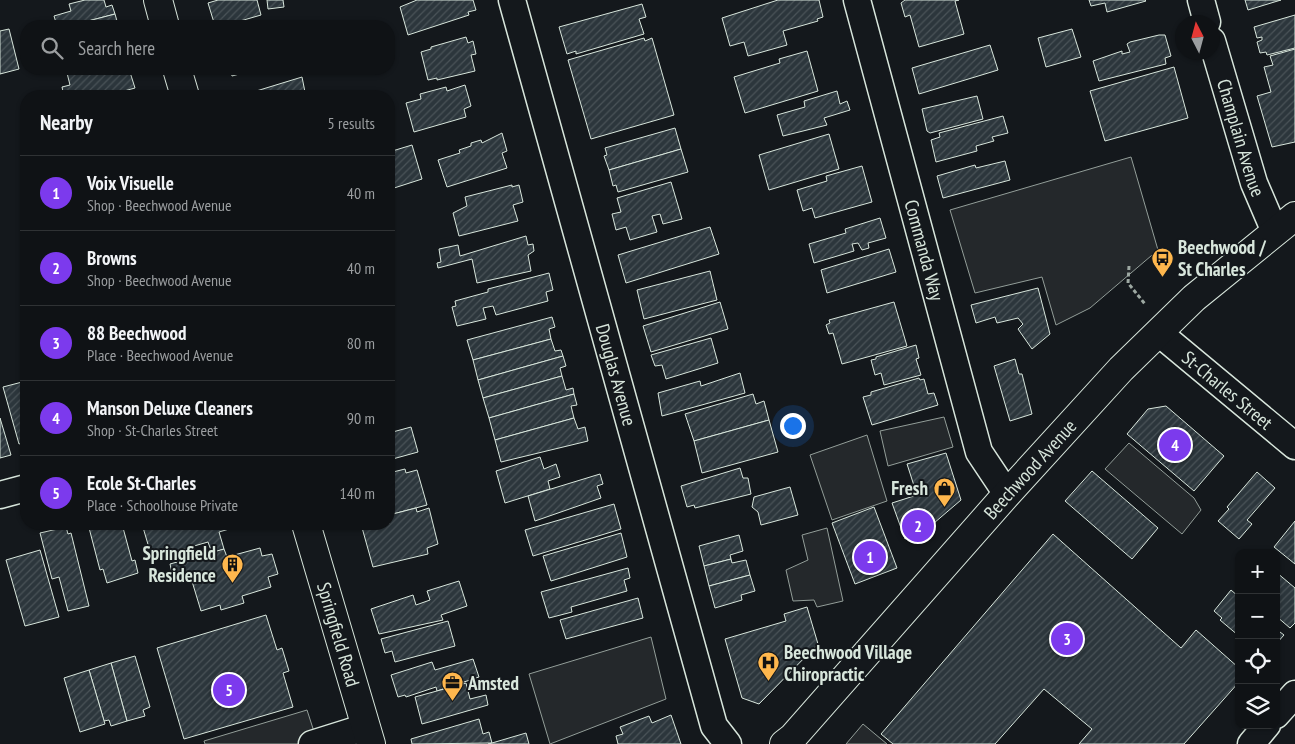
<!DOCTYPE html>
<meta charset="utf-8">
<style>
body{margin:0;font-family:"PT Sans Narrow",sans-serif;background:#1d2022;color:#f1f3f6}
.controls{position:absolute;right:15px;bottom:15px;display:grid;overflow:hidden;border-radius:10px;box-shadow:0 1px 4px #0004}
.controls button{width:45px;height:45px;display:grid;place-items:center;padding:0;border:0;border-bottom:1px solid #2f3234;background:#0f1215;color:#f1f3f6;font:25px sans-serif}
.compass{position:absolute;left:1175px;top:15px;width:45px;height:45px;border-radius:50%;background:#0f1215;box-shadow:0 1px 4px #0004;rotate:354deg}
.you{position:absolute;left:792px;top:425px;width:18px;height:18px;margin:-12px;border:4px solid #fff;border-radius:50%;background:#1a73e8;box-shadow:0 0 0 8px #1a73e833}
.badge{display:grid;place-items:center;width:32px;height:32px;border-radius:50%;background:#7c3aed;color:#fff;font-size:16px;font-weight:700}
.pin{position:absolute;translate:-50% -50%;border:2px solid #fff;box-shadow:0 1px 5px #0006}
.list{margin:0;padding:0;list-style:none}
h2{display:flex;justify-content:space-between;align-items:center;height:65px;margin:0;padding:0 20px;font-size:21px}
h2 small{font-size:16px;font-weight:400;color:#9b9ea0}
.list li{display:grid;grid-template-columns:32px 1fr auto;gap:15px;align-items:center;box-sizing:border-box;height:75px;padding:0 20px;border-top:1px solid #2f3234}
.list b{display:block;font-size:19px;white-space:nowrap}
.list p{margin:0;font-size:16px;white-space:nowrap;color:#9b9ea0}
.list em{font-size:16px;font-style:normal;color:#9b9ea0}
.icon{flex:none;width:28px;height:28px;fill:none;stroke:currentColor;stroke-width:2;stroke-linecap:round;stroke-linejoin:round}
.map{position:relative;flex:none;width:1295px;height:744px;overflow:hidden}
.search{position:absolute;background:#0f1215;box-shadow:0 1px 4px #0004;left:20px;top:20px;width:375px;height:55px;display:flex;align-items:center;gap:12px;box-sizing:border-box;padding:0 18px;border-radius:20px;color:#9b9ea0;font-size:19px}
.panel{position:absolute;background:#0f1215;box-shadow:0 1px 4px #0004;left:20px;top:90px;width:375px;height:440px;border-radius:20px}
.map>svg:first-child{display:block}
.parking{fill:#24282b;stroke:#939e99}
.building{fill:url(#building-hatch);stroke:#d8e6dc}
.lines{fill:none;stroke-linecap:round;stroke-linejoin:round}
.street-casing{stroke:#d8e6dc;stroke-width:29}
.secondary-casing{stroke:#d8e6dc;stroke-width:30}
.path{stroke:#9da8a2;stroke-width:3;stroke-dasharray:4 2.5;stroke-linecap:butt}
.street{stroke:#14181c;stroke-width:26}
.secondary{stroke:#14181c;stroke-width:28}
.labels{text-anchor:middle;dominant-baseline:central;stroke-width:4;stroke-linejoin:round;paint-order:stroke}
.street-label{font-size:19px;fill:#d8e6dc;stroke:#14181c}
.poi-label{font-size:19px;font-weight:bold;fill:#d8e6dc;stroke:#14181c;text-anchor:start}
</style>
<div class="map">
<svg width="1295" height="744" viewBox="0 0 1295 744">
<defs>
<pattern id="building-hatch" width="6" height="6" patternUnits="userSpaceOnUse" patternTransform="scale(1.25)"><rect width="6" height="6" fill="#2c363c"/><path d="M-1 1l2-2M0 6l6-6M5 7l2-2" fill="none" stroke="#4a5358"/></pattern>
</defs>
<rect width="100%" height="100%" fill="#14181c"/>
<!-- parking -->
<g class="parking">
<path d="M1131 157 1158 250 1090 308 1056 325 1042 277 975 293 950 210Z"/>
<path d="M944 417 953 447 888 466 880 431Z"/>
<path d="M867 435 887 501 832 520 810 455Z"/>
<path d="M1129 443 1194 498 1201 510 1182 534 1105 469Z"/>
<path d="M827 528 843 601 817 607 814 600 793 601 786 570 808 560 802 535Z"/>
<path d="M651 637 666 699 550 744 529 674Z"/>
<path d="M307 710 318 744H205L204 741Z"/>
<path d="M863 724 887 744H846Z"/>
</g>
<!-- building -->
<g class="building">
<path d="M85 0H104L106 7 112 5 115 14 69 26H57L54 16 71 11 69 4Z"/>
<path d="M218 0H257L261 15 223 26H215L208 3Z"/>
<path d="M267 0H283L284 7 268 9Z"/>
<path d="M417 0H473L476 10 468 12 469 15 408 35 400 7Z"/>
<path d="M778 0H819L823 17 817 19 818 21 783 31 787 45 748 56 744 42 730 46 722 18Z"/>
<path d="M905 0H959L955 1 964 34 919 47 910 15 905 17 901 3Z"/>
<path d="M1089 0H1145L1146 1 1107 12 1105 3 1091 6Z"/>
<path d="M1245 0H1281L1248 10Z"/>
<path d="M642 4 646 17 639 19 644 34 576 54V51L567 54 559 27Z"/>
<path d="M115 14 117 21 111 23 112 26H69Z"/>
<path d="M1295 15V48L1267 55 1266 52 1260 53 1257 42 1262 40V37L1257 38 1254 27Z"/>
<path d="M9 29 19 69 0 74V31Z"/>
<path d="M1072 29 1081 57 1046 67 1038 38Z"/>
<path d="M1159 35H1165L1171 56 1165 58 1166 64 1099 81 1093 61 1122 51V54L1130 52 1127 44 1130 42Z"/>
<path d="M466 37 468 43 473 41 476 54 471 55 475 71 437 80V78L428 80 421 52 431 49V47Z"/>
<path d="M644 38 645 41 652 38 674 115 591 139 568 60Z"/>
<path d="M990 45 998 70 919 94 912 68Z"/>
<path d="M1295 49V142L1272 147 1257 96 1271 92 1264 67 1273 65 1270 56Z"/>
<path d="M807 51 818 91 745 113 734 77 780 63 779 59Z"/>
<path d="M1174 67 1188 118 1105 141 1090 91Z"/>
<path d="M66 69H129L135 88 106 96H64L62 87 70 85Z"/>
<path d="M230 69H258L232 76Z"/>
<path d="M302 77 305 92 289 96H240Z"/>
<path d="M465 85 471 106 464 109 466 117 414 132 406 103 421 99 420 94 446 87 447 91Z"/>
<path d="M837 91 840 104 847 101 850 110 824 118 827 125 783 136 777 115 805 107 804 101Z"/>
<path d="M305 92 307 96H289Z"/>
<path d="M977 96 983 119 930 133 927 131 922 109Z"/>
<path d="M1003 116 1008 133 992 137 994 141 976 146 977 151 936 162 931 140 940 137 939 133Z"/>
<path d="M675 128 681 149 609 170 604 156 607 155 605 148Z"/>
<path d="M502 133 507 151 502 153 507 168 447 187 438 160 460 153 459 150 471 146V143L481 140 482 143Z"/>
<path d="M829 134 839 169 769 190 759 155Z"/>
<path d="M412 145 422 179 391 189 389 152Z"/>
<path d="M681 149 688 172 618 192 616 185 613 186 609 170Z"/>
<path d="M1005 161 1010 180 943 198 937 176 975 165 976 168Z"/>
<path d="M862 166 872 202 815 218 812 208 803 211 797 190 827 181 826 176Z"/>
<path d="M671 182 682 219 663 224 660 214 652 216 657 232 630 240 626 227 616 230 612 214 621 212 617 198Z"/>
<path d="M512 185V187L519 185 523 202 513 205 518 221 459 236 453 213 467 206 465 197Z"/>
<path d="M880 218 886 238 868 243 869 248 862 250 858 243 852 244 854 251 814 263 809 244 846 233 845 229Z"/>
<path d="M710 227 719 254 626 283 618 255Z"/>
<path d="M526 236 528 245 533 244 534 251 528 255 531 271 477 283 472 259 438 268 437 263 441 262 439 249 458 245 460 256Z"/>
<path d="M889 249 896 272 827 293 821 270Z"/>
<path d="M710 271 717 300 644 319 637 290Z"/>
<path d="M549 273 553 290 546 292 548 301 496 315 493 306 483 308 486 319 457 326 452 307 456 306 455 301 488 292V289Z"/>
<path d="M1038 288 1050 334 1032 349 1018 329 1023 324 1018 318 997 323 995 317 976 323 971 305Z"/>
<path d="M720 302 728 329 651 352 643 326Z"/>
<path d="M894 302 907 346 842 364 833 333 829 334 826 325 830 323 829 320Z"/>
<path d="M552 317 555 327 549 329 551 339 473 360 467 340Z"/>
<path d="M711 338 718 363 666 379 662 365 655 366 651 355Z"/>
<path d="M551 339 555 351 561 350 563 356 478 380 473 360Z"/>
<path d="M916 345 919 358 916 359 921 375 884 385 881 373 875 375 871 360 876 359V357Z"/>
<path d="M563 356 566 366 560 368 562 376 483 398 478 380Z"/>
<path d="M1015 359 1019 374H1022L1032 414 1010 421 994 366Z"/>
<path d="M740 373 745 393 662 416 658 393 700 381 701 386Z"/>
<path d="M562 376 566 390 573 388 574 394 489 418 483 398Z"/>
<path d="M919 378 920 380 924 379 928 394 934 393 938 405 872 425 863 397 871 395V392Z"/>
<path d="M26 381V442L19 444 3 387Z"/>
<path d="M574 394 577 405 571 406 574 418 495 440 489 418Z"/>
<path d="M753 394 756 404 764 401 769 420 694 441 685 414Z"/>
<path d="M1166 406 1224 456 1194 491 1127 434 1148 409Z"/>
<path d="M0 418 11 455 0 458Z"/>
<path d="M574 418 578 429 585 427 588 441 501 462 495 440Z"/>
<path d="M769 420 778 452 702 473 694 441Z"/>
<path d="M411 427 418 452 389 460V433Z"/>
<path d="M946 453 961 500 927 529 905 539 892 503 917 495 907 464Z"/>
<path d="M540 457 544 469 556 464 560 477 548 481 550 489 505 503 496 471Z"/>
<path d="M740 468 743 478H748L751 494 695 508 694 505 687 507 681 486Z"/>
<path d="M405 469 406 473 417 470 427 505 389 515V473Z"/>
<path d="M1092 471 1158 528 1132 559 1065 501Z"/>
<path d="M1257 472 1275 488 1247 520 1252 524 1239 539 1218 521 1229 509 1227 507Z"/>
<path d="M600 474 603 484 597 486 601 498 535 521 528 496Z"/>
<path d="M790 487 798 515 761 525 758 512 752 507 754 497Z"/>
<path d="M614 504 621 529 533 556 525 530Z"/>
<path d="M874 507 897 568 855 584 832 523Z"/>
<path d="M416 508 417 512 429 508 438 544 427 548 428 554 373 567 361 524H389V515Z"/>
<path d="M1295 521V564L1274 547Z"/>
<path d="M88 524H122L132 561 135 560 138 573 107 583 103 569 100 570Z"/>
<path d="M142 524H246L219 532 224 549 212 553 208 542 152 558Z"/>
<path d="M66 527 68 534 71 533 89 606 68 611 59 577 52 579 40 533Z"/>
<path d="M621 533 627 557 551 581 543 556Z"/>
<path d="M1053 534 1181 648 1196 630 1239 668V682L1184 744H1079L1092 729 1044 689 995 744H893L881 734Z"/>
<path d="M739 535 743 551 730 555 731 559 704 566 699 546Z"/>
<path d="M260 548 262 556 272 554 278 574 268 577 271 587 242 596 244 603 221 610 220 605 201 611 191 578 186 579 183 570 172 573 170 564 224 549 227 557Z"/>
<path d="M40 550 59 617 25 626 6 560Z"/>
<path d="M731 559 732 563 746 560 750 575 709 586 704 566Z"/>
<path d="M628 568 630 578 624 580 627 591 571 607 572 612 549 618 541 592Z"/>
<path d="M1276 572 1295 588V623L1290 628 1276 616Z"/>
<path d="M750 575 755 591 741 595 742 600 715 608 709 586Z"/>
<path d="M459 581 467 606 441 615 443 620 379 634 371 609 413 595 416 605 430 600 427 591Z"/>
<path d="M1231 590 1239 597V636L1220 620 1222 618 1214 611Z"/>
<path d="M638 598 643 618 566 639 560 620Z"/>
<path d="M807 607 818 644 759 704 742 698 725 639 786 621 784 614Z"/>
<path d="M266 615 277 650 282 648 289 671 283 673 293 707 184 739 157 648Z"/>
<path d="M448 621 455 646 395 662 392 651 385 653 381 639Z"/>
<path d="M1276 629 1284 635 1276 644Z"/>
<path d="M135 656 150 707 143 710 145 716 127 721 111 663Z"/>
<path d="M473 659 479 677 437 691 436 687 406 697 405 695 398 697 391 675 432 662 435 670Z"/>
<path d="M111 663 127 721 111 726 109 720 104 721 89 670Z"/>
<path d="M89 670 105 724 80 732 64 678Z"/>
<path d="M466 683 470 699 486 695 488 705 422 724 415 697Z"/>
<path d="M671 715 681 744H618L616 736 623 734 620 727 649 716 652 723Z"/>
<path d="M479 719 483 734 489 732 492 743 412 744 411 739Z"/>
<path d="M526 733 529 744H488L492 743Z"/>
</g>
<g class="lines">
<defs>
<g id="street">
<path id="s1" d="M512 0 714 726 728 744"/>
<path id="s2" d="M857 0 979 452 1007 494"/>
<path d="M1201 0 1207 22"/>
<path id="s3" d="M1212 41 1254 183 1275 232"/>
<path id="s4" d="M1159 333 1295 446"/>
<path d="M0 495 26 488"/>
<path d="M1276 715 1295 694"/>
<path d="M312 744 366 727"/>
<path d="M1251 744 1267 725"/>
</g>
<g id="secondary">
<path d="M158 0 165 26"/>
<path d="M177 69 185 96"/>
<path id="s5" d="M306 524 371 744"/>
<path id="s6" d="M784 744 793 737 1007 494 1121 369 1194 298 1295 216"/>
</g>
</defs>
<!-- street casing -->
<use href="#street" class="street-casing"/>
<!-- secondary casing -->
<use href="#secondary" class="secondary-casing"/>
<!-- path -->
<path class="path" d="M1129 266 1128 283 1145 304"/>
<!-- street -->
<use href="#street" class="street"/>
<!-- secondary -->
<use href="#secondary" class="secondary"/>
</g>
<!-- icons -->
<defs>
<symbol id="bus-pin" viewBox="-11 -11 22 30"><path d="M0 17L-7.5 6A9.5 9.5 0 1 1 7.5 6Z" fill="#ffb74d" stroke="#14181c"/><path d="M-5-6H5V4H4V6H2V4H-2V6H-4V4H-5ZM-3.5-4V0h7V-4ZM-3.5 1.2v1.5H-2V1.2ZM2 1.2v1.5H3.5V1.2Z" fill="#111"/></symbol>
<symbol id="shop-pin" viewBox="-11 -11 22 30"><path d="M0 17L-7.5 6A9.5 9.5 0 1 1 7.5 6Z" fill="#ffb74d" stroke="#14181c"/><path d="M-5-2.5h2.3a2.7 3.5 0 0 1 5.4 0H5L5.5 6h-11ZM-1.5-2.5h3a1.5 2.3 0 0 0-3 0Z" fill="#111"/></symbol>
<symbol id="building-pin" viewBox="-11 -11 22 30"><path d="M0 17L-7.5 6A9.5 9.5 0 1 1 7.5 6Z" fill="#ffb74d" stroke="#14181c"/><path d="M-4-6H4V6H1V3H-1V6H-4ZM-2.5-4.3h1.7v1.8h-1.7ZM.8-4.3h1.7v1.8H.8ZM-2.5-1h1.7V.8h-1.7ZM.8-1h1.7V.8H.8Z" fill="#111"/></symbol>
<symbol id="hospital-pin" viewBox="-11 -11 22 30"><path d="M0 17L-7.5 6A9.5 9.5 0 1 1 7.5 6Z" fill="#ffb74d" stroke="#14181c"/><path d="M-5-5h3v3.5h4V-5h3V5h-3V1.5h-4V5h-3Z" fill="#111"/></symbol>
<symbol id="office-pin" viewBox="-11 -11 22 30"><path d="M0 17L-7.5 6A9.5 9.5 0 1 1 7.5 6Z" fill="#ffb74d" stroke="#14181c"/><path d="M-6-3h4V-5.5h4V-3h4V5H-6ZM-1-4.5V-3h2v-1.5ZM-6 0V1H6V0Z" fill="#111"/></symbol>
</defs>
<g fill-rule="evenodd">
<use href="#bus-pin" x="1150" y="246" width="25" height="34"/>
<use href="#shop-pin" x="932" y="476" width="25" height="34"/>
<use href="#building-pin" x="220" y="552" width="25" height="34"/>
<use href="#hospital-pin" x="756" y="650" width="25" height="34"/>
<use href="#office-pin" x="440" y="670" width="25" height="34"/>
</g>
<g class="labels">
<!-- street labels -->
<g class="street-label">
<text stroke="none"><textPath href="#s3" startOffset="101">Champlain Avenue</textPath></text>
<text stroke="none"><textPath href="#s2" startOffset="259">Commanda Way</textPath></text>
<text stroke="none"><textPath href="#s1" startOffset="389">Douglas Avenue</textPath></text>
<text stroke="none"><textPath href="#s4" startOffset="89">St-Charles Street</textPath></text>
<text stroke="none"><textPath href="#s6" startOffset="369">Beechwood Avenue</textPath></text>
<text stroke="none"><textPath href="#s5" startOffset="115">Springfield Road</textPath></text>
</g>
<!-- poi labels -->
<g class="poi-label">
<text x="1178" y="247">Beechwood /<tspan x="1178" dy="22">St Charles</tspan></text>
<text x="928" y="488" text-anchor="end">Fresh</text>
<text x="216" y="553" text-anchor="end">Springfield<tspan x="216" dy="22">Residence</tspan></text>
<text x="784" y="652">Beechwood Village<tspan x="784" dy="22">Chiropractic</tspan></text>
<text x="468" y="683">Amsted</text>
</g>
</g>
</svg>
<div class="controls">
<button>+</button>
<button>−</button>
<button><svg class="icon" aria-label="locate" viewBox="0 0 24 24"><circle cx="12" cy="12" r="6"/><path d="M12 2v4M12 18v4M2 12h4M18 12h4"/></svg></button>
<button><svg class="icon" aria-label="layers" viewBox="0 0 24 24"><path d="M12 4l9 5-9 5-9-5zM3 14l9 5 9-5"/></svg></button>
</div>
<svg class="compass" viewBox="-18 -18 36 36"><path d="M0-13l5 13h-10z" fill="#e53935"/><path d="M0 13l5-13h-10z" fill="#9b9ea0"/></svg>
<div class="you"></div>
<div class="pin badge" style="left:870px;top:557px">1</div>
<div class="pin badge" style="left:918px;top:526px">2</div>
<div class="pin badge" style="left:1067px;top:639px">3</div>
<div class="pin badge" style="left:1175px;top:445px">4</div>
<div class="pin badge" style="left:229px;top:690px">5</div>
<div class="search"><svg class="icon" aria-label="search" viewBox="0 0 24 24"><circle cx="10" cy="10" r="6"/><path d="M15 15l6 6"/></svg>Search here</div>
<section class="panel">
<h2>Nearby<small>5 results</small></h2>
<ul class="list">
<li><span class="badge">1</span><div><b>Voix Visuelle</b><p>Shop · Beechwood Avenue</p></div><em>40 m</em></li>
<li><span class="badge">2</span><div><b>Browns</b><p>Shop · Beechwood Avenue</p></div><em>40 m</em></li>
<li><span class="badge">3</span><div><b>88 Beechwood</b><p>Place · Beechwood Avenue</p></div><em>80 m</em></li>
<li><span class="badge">4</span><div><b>Manson Deluxe Cleaners</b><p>Shop · St-Charles Street</p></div><em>90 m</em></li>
<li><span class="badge">5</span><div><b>Ecole St-Charles</b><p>Place · Schoolhouse Private</p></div><em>140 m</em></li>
</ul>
</section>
</div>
